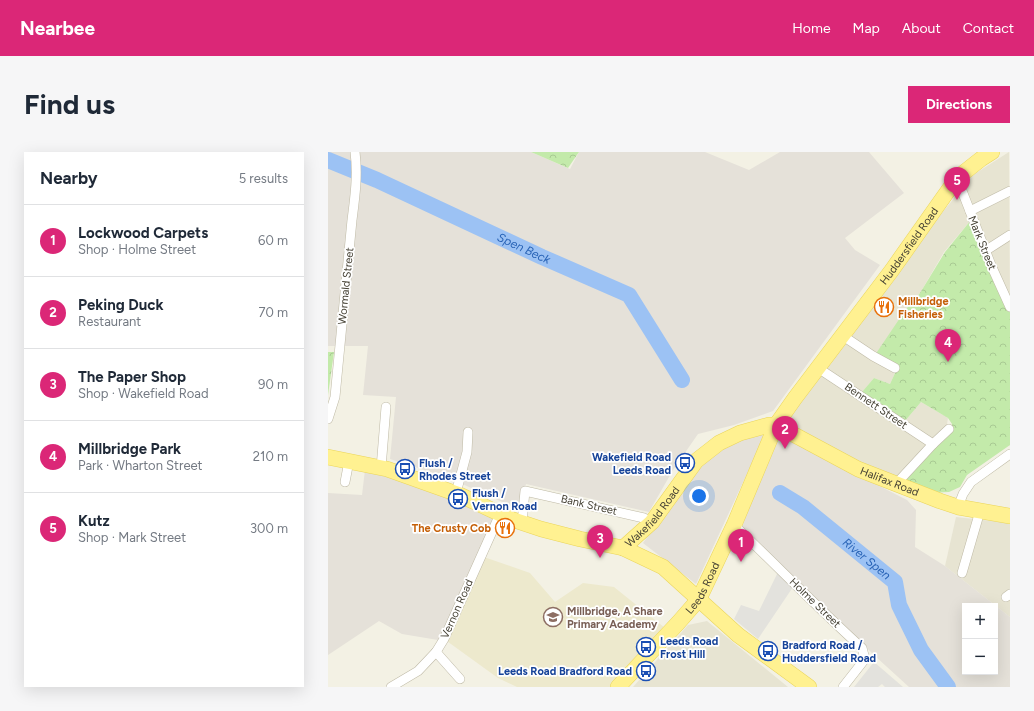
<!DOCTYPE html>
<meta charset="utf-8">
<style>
body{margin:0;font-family:Figtree,sans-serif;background:#f6f6f7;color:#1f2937}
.controls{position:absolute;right:12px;bottom:12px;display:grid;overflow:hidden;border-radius:0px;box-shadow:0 4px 16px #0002}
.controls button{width:36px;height:36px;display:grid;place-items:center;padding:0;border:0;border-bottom:1px solid #e0e1e3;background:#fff;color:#1f2937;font:20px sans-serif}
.you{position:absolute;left:371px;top:344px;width:14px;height:14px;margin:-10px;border:3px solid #fff;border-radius:50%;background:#1a73e8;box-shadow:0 0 0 6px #1a73e833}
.badge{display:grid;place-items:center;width:26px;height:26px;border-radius:50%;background:#db2777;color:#fff;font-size:13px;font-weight:700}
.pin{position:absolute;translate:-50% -33px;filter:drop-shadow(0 1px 2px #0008)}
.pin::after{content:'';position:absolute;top:21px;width:14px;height:12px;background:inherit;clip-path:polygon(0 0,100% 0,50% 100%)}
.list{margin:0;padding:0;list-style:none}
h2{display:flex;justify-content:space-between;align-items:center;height:52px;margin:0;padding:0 16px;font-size:17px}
h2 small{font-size:13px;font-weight:400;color:#747a83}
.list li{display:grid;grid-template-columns:26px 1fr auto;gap:12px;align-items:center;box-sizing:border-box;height:72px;padding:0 16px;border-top:1px solid #e0e1e3}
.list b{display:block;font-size:15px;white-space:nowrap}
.list p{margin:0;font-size:13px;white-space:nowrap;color:#747a83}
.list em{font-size:13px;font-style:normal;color:#747a83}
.map{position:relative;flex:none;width:682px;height:535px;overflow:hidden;border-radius:0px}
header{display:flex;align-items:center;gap:24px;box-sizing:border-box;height:56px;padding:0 20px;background:#db2777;color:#fff}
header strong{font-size:19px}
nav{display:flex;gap:22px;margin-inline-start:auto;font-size:14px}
.intro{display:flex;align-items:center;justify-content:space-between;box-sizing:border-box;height:96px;padding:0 24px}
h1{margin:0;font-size:28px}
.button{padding:10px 18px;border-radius:0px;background:#db2777;color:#fff;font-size:14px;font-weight:700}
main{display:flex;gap:24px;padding:0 24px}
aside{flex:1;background:#fff;border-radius:0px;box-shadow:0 4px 16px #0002}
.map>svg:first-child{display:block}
.residential{fill:#e7e4d2}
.industrial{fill:#e5e1d9;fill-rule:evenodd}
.education{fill:#ede9cd}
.forest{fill:url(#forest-crowns)}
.parking{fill:#e3e2dd}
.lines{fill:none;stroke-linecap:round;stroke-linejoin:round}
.river{stroke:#9cc2f4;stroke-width:16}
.minor-casing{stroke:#bfbaa6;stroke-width:10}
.primary-casing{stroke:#ead55b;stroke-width:16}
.minor{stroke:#fff;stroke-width:9}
.primary{stroke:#fff191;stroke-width:15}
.labels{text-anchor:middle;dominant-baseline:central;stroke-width:3.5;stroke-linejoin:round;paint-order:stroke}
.street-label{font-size:11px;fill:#454134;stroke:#fff}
.food-label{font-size:11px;font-weight:bold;fill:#c56008;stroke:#fff;text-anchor:start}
.transit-label{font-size:11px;font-weight:bold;fill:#164399;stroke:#fff;text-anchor:start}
.education-label{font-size:11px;font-weight:bold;fill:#785e54;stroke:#fff;text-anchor:start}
.water-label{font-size:12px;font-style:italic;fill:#2863b6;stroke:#fff}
</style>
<header>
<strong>Nearbee</strong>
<nav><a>Home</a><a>Map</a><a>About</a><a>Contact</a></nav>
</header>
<div class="intro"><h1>Find us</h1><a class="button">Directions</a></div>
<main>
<aside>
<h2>Nearby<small>5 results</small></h2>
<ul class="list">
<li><span class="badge">1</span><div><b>Lockwood Carpets</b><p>Shop · Holme Street</p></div><em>60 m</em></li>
<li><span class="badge">2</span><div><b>Peking Duck</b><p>Restaurant</p></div><em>70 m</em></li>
<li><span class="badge">3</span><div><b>The Paper Shop</b><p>Shop · Wakefield Road</p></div><em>90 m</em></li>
<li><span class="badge">4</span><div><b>Millbridge Park</b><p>Park · Wharton Street</p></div><em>210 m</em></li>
<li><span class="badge">5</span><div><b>Kutz</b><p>Shop · Mark Street</p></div><em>300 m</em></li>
</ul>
</aside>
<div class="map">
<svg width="682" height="535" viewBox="0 0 682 535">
<defs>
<pattern id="forest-crowns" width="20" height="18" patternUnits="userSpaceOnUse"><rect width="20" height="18" fill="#c3eaaa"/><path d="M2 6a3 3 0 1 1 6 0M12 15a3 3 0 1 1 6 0" fill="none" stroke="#a9ca93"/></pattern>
</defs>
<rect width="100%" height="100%" fill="#f3f1e4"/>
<!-- residential -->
<g class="residential">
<path d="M681 0 682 155 643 68 616 100 592 141 578 157 568 219 562 232 546 226 530 245 577 269 593 250 620 266 618 278 568 330 452 272 565 121 645 23Z"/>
<path d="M628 365 682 371V465L617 414Z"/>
<path d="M379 469 460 535H305L360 473Z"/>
</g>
<!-- industrial -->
<g class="industrial">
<path d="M0 0H203L242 17 251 0H377L421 18 452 0H541L576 41 517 86 527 98 552 113 445 259 406 273 370 282 345 318 321 360 198 332 192 358 121 326 62 307 68 245 35 243 40 194H0Z"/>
<path d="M436 278 435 287 368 432 315 391 350 343 381 305 393 293Z"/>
<path d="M453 282 514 315 579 348 588 358 587 395 617 414 682 465V535H581L547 504 412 373ZM637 454H667V520H637Z"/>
<path d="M37 318 94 333 168 364 122 490 74 482 51 469 0 503V341L34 343Z"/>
</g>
<!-- education -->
<path class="education" d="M153 404 202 421 227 450 255 431 286 435 342 480 290 535H189L170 526 116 487Z"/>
<!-- forest -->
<g class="forest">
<path d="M203 0H251L240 16Z"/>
<path d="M643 68 660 113 682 160V293L639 323 632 335 621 340 600 341 572 332 623 279 624 272 620 266 593 250 577 269 534 240 546 226 562 232 568 219 547 203 578 157 592 141 617 100Z"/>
<path d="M0 200H6L0 243Z"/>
</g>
<!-- parking -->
<g class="parking">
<path d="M451 418 465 435 430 487 406 467 413 453 431 459Z"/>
<path d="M546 510 575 535H557L554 532 550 535H526Z"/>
</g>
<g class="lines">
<!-- river -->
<g class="river">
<path id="s1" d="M0 8 49 28 214 105 301 143 354 228"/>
<path id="s2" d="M452 341 475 355 567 430 571 453 593 498 620 535"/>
</g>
<defs>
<g id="minor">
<path d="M629 26 663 113 682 155"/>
<path d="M642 59 682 39"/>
<path d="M657 99 682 83"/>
<path d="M515 184 545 204 567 216"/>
<path d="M490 216 605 292"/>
<path d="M0 267 7 245 24 68C27 45 30 23 27 0"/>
<path d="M53 316 58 255"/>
<path d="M17 330 21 309"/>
<path d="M568 332 605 292 621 277"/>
<path d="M128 341 139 300 140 280"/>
<path d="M630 355 635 342 643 330 682 302"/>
<path d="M194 371 197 339 316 366 324 370"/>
<path d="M406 373C449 414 490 456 534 496L537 507 515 535"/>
<path d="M634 421 652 359"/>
<path d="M678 445 682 442"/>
<path d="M108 500 132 527"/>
<path d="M63 535 90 519 108 500 116 487 172 362"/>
</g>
<g id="primary">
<path id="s3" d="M448 273 530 317 612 349 630 355 682 364"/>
<path d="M0 305 59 317 132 343 183 367 213 377 252 387 295 396 335 415 410 483 481 535"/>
<path id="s4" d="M295 396 324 370 368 309 391 291 412 281 441 273H448"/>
<path id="s5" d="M290 535 350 471 371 447 406 373 448 273 467 246 564 118 629 26 653 7 664 0"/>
</g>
</defs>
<!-- minor casing -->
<use href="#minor" class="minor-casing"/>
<!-- primary casing -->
<use href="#primary" class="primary-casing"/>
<!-- minor -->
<use href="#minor" class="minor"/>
<!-- primary -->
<use href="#primary" class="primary"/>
</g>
<!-- icons -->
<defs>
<symbol id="restaurant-ring" viewBox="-11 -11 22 22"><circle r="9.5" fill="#fff" stroke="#e8710a" stroke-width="1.5"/><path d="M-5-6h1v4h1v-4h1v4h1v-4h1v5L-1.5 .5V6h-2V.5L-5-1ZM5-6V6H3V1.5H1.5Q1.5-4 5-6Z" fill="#e8710a"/></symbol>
<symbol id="bus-ring" viewBox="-11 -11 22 22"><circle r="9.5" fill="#fff" stroke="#1a4fb4" stroke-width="1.5"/><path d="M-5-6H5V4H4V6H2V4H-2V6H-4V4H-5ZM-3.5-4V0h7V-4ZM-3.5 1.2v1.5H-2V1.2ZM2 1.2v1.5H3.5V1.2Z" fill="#1a4fb4"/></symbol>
<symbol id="school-ring" viewBox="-11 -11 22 22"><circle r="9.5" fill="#fff" stroke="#8d6e63" stroke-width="1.5"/><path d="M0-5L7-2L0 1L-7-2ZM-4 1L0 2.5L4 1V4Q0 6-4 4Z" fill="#8d6e63"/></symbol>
</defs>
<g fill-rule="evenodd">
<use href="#restaurant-ring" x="545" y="144" width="22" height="22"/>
<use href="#bus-ring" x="346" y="300" width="22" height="22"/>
<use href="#bus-ring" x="66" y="306" width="22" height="22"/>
<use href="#bus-ring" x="119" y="336" width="22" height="22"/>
<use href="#restaurant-ring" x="166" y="365" width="22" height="22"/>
<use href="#school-ring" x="214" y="454" width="22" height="22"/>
<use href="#bus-ring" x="307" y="484" width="22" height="22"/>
<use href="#bus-ring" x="429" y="488" width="22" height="22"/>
<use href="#bus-ring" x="307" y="508" width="22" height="22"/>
</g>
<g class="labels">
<!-- street labels -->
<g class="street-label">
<text transform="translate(654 91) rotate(68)">Mark Street</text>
<text stroke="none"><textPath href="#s5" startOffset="533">Huddersfield Road</textPath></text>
<text transform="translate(18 134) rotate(-84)">Wormald Street</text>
<text transform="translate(548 254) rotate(34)">Bennett Street</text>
<text stroke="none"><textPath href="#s3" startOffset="127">Halifax Road</textPath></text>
<text transform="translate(261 353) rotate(13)">Bank Street</text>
<text stroke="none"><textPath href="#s4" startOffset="43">Wakefield Road</textPath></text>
<text stroke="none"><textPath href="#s5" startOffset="131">Leeds Road</textPath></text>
<text transform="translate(487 451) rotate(44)">Holme Street</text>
<text transform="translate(129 457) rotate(-66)">Vernon Road</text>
</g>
<!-- food labels -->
<g class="food-label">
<text x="570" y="149">Millbridge<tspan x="570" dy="13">Fisheries</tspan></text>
<text x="163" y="376" text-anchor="end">The Crusty Cob</text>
</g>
<!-- transit labels -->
<g class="transit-label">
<text x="343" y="305" text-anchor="end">Wakefield Road<tspan x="343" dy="13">Leeds Road</tspan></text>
<text x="91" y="311">Flush /<tspan x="91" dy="13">Rhodes Street</tspan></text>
<text x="144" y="341">Flush /<tspan x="144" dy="13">Vernon Road</tspan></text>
<text x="332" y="489">Leeds Road<tspan x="332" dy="13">Frost Hill</tspan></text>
<text x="454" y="493">Bradford Road /<tspan x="454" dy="13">Huddersfield Road</tspan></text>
<text x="304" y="519" text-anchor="end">Leeds Road Bradford Road</text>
</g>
<!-- education labels -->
<g class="education-label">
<text x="239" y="459">Millbridge, A Share<tspan x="239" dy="13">Primary Academy</tspan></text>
</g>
<!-- water labels -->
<g class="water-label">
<text stroke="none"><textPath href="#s1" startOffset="215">Spen Beck</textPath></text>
<text stroke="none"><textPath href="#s2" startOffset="109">River Spen</textPath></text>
</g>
</g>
</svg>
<div class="controls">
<button>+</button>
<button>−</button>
</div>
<div class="you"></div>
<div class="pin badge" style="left:413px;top:410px">1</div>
<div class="pin badge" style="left:457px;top:297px">2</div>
<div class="pin badge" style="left:272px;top:406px">3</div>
<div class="pin badge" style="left:620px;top:210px">4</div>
<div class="pin badge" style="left:629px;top:48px">5</div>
</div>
</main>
